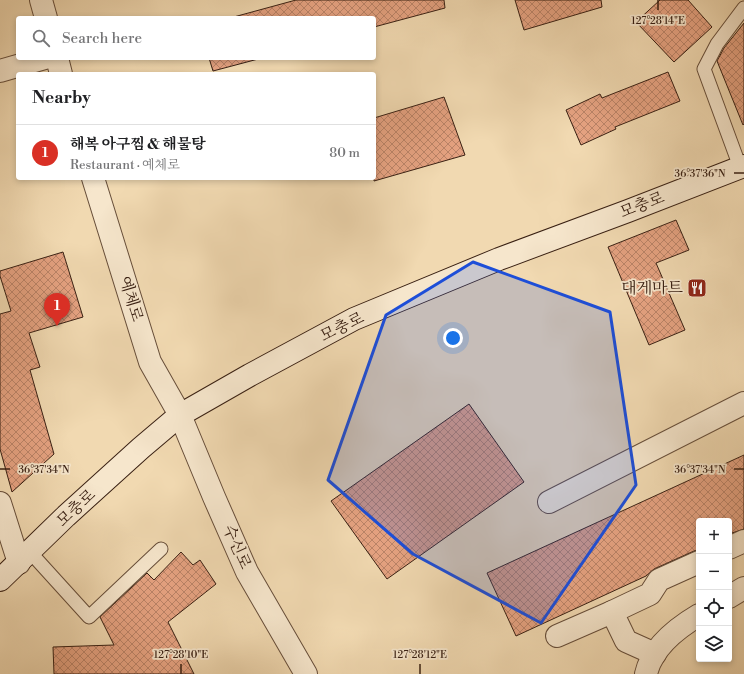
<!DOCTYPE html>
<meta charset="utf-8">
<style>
body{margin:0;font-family:"Libre Bodoni","Noto Serif KR",serif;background:#f2f2f2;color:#202124}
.controls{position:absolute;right:12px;bottom:12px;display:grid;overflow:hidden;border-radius:4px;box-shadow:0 2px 6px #0003}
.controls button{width:36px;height:36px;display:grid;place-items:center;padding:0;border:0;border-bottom:1px solid #e0e0e0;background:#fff;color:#202124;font:20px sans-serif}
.you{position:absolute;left:453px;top:338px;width:14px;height:14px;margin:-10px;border:3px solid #fff;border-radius:50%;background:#1a73e8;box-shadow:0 0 0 6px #1a73e833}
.badge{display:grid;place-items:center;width:26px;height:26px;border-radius:50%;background:#d93025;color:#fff;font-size:13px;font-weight:700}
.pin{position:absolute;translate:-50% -33px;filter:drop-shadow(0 1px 2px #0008)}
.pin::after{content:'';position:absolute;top:21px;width:14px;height:12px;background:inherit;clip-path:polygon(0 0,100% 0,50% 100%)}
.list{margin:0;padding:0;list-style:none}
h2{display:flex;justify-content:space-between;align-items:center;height:52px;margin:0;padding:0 16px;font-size:17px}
h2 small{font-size:13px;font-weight:400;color:#757577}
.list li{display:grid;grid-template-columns:26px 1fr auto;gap:12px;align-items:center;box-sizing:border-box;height:56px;padding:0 16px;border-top:1px solid #e0e0e0}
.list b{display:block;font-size:15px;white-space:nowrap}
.list p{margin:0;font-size:13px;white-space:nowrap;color:#757577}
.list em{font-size:13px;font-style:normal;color:#757577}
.icon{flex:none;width:22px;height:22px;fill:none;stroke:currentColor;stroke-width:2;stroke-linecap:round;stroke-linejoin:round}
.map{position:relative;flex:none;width:744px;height:674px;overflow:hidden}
.search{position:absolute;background:#fff;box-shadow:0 2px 6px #0003;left:16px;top:16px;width:360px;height:44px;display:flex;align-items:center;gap:10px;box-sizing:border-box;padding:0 14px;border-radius:4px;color:#757577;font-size:15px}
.panel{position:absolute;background:#fff;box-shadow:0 2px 6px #0003;left:16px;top:72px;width:360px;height:108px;border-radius:4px}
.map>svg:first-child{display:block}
.building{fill:url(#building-cross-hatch);stroke:#392013}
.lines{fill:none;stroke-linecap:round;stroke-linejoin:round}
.service-casing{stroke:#674e3a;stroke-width:15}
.minor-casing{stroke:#674e3a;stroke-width:24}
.tertiary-casing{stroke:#674e3a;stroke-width:24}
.secondary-casing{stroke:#392013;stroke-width:24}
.service{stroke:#f6e6cc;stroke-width:13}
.minor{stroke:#f6e6cc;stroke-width:22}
.tertiary{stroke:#f6e6cc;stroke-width:22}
.secondary{stroke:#f6e6cc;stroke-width:22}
.marked{fill:#1d4ed8;fill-opacity:0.2;stroke:#1d4ed8;stroke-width:3;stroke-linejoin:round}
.ticks{fill:none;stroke:#392013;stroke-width:1.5}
.labels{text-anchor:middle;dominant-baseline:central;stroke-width:3.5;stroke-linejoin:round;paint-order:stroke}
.street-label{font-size:16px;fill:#392013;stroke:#f6e6cc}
.poi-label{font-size:16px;fill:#392013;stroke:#f6e6cc;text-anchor:end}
.ticks-label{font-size:10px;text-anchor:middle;fill:#392013;stroke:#f6e6cc;stroke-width:3.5;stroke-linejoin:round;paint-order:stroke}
</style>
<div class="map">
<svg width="744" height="674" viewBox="0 0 744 674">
<defs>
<pattern id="building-cross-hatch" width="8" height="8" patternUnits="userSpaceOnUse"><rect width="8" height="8" fill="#e5a281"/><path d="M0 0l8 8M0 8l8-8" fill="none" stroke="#bb8468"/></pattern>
</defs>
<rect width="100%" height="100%" fill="#f1d9b1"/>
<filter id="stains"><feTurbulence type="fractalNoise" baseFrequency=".005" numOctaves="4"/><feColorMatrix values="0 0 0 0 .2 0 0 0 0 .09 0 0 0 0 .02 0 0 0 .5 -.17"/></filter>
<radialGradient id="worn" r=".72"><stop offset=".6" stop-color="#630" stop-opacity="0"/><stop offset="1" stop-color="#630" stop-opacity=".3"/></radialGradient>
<!-- building -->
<g class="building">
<path d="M296 0H444L445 8 374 27V18H230Z"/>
<path d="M515 0H601L602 7 524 30Z"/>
<path d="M660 0H688L712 27 674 62 636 22Z"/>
<path d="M744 23V124L743 125 717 61 724 48Z"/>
<path d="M209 58H262L213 71Z"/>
<path d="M668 72 680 101 615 127 616 129 581 145 566 110 600 94 602 98Z"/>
<path d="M444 97 465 155 374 181V118Z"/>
<path d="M676 220 689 250 656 263 685 330 649 345 608 247Z"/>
<path d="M63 252 83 317 29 333 40 367 30 370 54 454 12 492 0 449V314L11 311 0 276V271Z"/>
<path d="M469 404 524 482 387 579 331 501Z"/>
<path d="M744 455V529L729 534V521H699V550L694 551 654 569 646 576 516 636 487 573Z"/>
<path d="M181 552 193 565 200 560 216 584 168 622 194 674H54L53 647 114 645 100 617 147 573 154 580Z"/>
</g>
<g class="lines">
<defs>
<g id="service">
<path d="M740 167 704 69 717 44 744 8"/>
<path d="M30 552 89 617 161 549"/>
</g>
<g id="minor">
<path d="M0 71 45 58"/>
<path d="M549 502 744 403"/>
<path d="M0 503 19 563"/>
<path d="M729 548 744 541"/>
<path d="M729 597 744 588"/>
<path d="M612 612 650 594 659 580 699 562"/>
<path d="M557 636 612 612 626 641 655 654"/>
<path d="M646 674C652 647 677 628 699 615"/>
</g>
<g id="tertiary">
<path d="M41 0 46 18"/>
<path d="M57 58 61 74"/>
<path d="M93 178 150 362 180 415 214 497 247 572 306 674"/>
</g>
<path id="secondary" d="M0 580 66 516 141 448 180 415 250 375 354 319 499 259 628 211 744 166"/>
</defs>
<!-- service casing -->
<use href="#service" class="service-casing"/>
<!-- minor casing -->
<use href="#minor" class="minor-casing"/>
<!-- tertiary casing -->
<use href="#tertiary" class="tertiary-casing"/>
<!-- secondary casing -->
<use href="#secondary" class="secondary-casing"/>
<!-- service -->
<use href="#service" class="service"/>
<!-- minor -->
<use href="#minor" class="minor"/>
<!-- tertiary -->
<use href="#tertiary" class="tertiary"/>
<!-- secondary -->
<use href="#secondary" class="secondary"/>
</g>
<!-- marked area -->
<path class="marked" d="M473 262 610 312 636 485 541 623 413 554 328 480 386 315Z"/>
<!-- ticks -->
<path class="ticks" d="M658 0V10M734 173H744M0 469H10M734 469H744M181 664V674M420 664V674"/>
<!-- icons -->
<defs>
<symbol id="restaurant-square" viewBox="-11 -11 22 22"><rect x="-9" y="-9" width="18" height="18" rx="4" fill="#8f2418" stroke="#f6e6cc"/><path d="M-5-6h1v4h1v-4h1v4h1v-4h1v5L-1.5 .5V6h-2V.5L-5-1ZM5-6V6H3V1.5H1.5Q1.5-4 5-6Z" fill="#fff"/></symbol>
</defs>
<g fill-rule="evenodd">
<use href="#restaurant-square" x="686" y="277" width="22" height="22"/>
</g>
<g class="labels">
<!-- street labels -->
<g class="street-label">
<text transform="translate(642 205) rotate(-21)">모충로</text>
<text transform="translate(131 299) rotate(73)">예체로</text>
<text transform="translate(342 327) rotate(-26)">모충로</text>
<text transform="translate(76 508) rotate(-43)">모충로</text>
<text transform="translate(237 547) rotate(66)">수신로</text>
</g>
<!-- poi labels -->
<g class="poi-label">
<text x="683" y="288">대게마트</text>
</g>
</g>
<g class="ticks-label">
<text x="658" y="24">127°28'14"E</text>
<text x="700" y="177">36°37'36"N</text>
<text x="44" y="473">36°37'34"N</text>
<text x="700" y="473">36°37'34"N</text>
<text x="181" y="658">127°28'10"E</text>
<text x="420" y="658">127°28'12"E</text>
</g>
<rect width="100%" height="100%" filter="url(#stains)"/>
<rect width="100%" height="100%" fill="url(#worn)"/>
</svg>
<div class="controls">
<button>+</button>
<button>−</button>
<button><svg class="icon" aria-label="locate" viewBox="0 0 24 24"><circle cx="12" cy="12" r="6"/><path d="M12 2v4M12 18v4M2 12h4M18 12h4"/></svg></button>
<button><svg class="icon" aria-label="layers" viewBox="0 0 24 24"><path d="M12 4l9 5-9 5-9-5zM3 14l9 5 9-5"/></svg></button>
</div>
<div class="you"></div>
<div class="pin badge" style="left:57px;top:326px">1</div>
<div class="search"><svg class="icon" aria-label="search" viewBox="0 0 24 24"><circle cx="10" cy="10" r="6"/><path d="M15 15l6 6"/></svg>Search here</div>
<section class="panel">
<h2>Nearby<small></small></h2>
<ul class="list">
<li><span class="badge">1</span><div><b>해복 아구찜 &amp; 해물탕</b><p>Restaurant · 예체로</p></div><em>80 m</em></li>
</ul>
</section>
</div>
